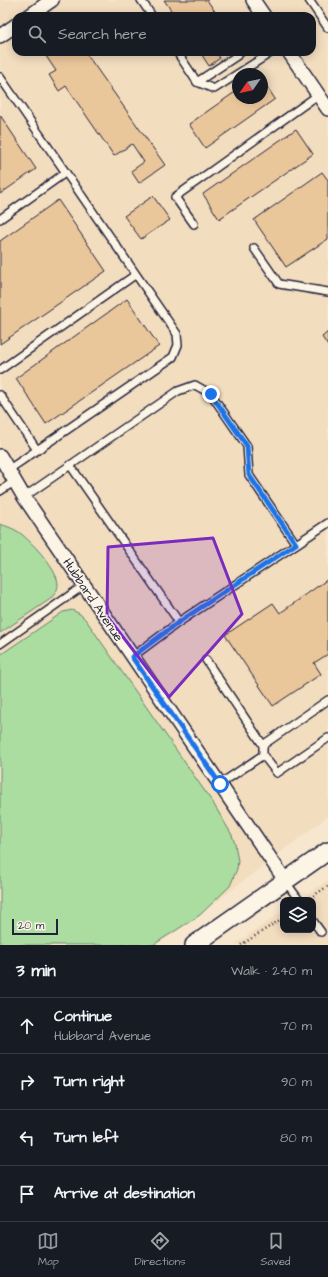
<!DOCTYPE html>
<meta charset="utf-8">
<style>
body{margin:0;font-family:"Architects Daughter",sans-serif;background:#242831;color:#f1f3f6}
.controls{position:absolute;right:12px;bottom:12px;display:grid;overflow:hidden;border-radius:8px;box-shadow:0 2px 10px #0003}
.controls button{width:36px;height:36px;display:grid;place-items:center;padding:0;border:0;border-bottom:1px solid #363941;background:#171b24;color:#f1f3f6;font:20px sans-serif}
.compass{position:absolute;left:232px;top:68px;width:36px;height:36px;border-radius:50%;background:#171b24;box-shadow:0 2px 10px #0003;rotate:236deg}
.scale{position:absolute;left:12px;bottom:10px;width:46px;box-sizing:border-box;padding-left:4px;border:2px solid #22223b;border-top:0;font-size:11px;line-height:14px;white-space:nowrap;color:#22223b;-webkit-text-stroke:3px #fcf5e5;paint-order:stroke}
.stop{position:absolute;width:12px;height:12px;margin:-9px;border:3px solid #1a73e8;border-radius:50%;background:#fff}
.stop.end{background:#1a73e8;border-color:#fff;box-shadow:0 1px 4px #0008}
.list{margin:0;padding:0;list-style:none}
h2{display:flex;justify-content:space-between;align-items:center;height:52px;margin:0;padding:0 16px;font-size:17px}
h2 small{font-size:13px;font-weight:400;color:#9ea1a6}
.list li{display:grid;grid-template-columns:26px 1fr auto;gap:12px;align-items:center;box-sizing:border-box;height:56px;padding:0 16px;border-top:1px solid #363941}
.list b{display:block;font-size:15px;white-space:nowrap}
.list p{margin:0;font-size:13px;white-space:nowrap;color:#9ea1a6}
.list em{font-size:13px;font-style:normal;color:#9ea1a6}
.icon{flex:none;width:22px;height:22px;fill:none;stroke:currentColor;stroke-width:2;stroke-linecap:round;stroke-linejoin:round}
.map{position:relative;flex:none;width:328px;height:945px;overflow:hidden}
.search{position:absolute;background:#171b24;box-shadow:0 2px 10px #0003;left:12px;right:12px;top:12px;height:44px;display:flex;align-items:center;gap:10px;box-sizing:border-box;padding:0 14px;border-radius:12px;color:#9ea1a6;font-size:15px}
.sheet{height:276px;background:#171b24}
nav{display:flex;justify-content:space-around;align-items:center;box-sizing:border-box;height:56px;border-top:1px solid #363941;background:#171b24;font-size:11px;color:#9ea1a6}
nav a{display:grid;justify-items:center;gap:2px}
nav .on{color:#9495a2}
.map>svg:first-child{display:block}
.built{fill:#f3ddbf;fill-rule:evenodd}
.green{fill:#aadd9f;stroke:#66806d}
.building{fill:#eac69b;stroke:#22223b}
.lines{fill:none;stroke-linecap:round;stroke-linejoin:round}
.service-casing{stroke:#22223b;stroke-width:10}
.minor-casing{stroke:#22223b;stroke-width:16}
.tertiary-casing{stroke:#22223b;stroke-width:20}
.path{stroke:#22223b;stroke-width:2.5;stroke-dasharray:1 3;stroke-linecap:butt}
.service{stroke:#fcf5e5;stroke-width:7}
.minor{stroke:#fcf5e5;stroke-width:13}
.tertiary{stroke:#fcf5e5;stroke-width:17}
.route{stroke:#1a73e8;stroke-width:5}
.marked{fill:#7b2cbf;fill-opacity:0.2;stroke:#7b2cbf;stroke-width:3;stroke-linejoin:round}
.labels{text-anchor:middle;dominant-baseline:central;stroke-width:3;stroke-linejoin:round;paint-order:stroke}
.street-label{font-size:13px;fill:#22223b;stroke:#fcf5e5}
</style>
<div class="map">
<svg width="328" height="945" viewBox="0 0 328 945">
<rect width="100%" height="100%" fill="#f7e7cf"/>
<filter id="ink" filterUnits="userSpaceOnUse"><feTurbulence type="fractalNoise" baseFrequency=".025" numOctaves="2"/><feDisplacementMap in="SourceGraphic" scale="8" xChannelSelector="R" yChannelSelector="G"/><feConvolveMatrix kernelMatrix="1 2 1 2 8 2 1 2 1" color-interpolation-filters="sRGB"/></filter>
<g filter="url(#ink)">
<!-- built -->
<g class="built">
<path d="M0 0H328V816L189 923 155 945H0ZM16 16H312V52H16ZM238 74H262V98H238Z"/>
<path d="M328 880V945H234L283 911V930H313V900H299Z"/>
</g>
<!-- green -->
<g class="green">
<path d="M0 524C6 526 12 528 17 531 29 538 58 570 58 584 58 591 54 595 49 600L0 633Z"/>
<path d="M72 610 80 614 86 620 213 803 232 835 235 844 238 861 237 869 230 886 200 915 153 945H0V655L63 612Z"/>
</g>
<!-- building -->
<g class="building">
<path d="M164 0H207L218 16H175Z"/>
<path d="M45 52H85L165 165 139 183 131 171 144 162 132 144 114 156 66 86 59 91 49 75 56 71 44 53Z"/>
<path d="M200 52H216L220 58 209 66Z"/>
<path d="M262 79 275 99 205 148 189 124 238 90V98H262Z"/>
<path d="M0 115 36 169 0 194Z"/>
<path d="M296 129 313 154 219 219 203 194Z"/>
<path d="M322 172 328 180V239L286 267 254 220Z"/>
<path d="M153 196 170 220 141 239 124 216Z"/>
<path d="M58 200 106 271 0 344V241Z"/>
<path d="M127 299 159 346 46 424 16 378Z"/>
<path d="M328 332V346L322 337Z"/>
<path d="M328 579V654L314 663 321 674 273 706 225 635 273 603 280 613Z"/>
</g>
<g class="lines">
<defs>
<g id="service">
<path d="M141 0 152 16"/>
<path d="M309 0 328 28"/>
<path d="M177 52 197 82 214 89 272 52"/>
<path d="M0 77 177 334 178 345 173 357 8 470"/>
<path d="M197 82 238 55 240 52"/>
<path d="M0 219 65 173"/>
<path d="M194 224 175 197 318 95"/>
<path d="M254 248 279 284 328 292"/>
<path d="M0 370 135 275"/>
<path d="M0 395 37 450"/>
<path d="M70 465 179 622"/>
<path d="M0 491 15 481"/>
<path d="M24 497 178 391 195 385 211 394 247 446 249 475 296 544"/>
<path d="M0 644 83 586"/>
<path d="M132 657 179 622 328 523"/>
<path d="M206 660 263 745"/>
<path d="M328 700 263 745V755L277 773 328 738"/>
<path d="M220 784 263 755"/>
<path d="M285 881 299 900"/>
<path d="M313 921 321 932"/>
</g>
<g id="minor">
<path d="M253 0 264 16"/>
<path d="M29 16 52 0"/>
<path d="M0 36 16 25"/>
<path d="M289 52 328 109"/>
<path d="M0 456 24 497 285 880"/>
</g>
<path id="tertiary" d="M194 945 328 851"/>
</defs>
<!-- service casing -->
<use href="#service" class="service-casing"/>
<!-- minor casing -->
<use href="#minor" class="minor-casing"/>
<!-- tertiary casing -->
<use href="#tertiary" class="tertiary-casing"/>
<!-- path -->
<g class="path">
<path d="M310 898 328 886"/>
<path d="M241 945 283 918"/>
</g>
<!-- service -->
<use href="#service" class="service"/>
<!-- minor -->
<use href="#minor" class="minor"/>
<!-- tertiary -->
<use href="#tertiary" class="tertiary"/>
</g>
</g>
<g class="lines" filter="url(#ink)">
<!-- route -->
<path class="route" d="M211 394 247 446 249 475 296 544 179 622 132 657 220 784"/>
</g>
<!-- marked area -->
<path class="marked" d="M213 538 242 614 169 697 107 616 108 547Z"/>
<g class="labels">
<!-- street labels -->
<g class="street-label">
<text transform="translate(93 600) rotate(56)">Hubbard Avenue</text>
</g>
</g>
</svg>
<div class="controls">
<button><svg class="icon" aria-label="layers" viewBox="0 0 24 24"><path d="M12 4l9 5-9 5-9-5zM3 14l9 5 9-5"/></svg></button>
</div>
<svg class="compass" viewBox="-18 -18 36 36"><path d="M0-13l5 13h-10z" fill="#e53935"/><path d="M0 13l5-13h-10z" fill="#9ea1a6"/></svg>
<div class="scale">20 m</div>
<div class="stop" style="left:220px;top:784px"></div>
<div class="stop end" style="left:211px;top:394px"></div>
<div class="search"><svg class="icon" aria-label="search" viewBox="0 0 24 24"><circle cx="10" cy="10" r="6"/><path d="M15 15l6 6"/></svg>Search here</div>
</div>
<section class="sheet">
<h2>3 min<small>Walk · 240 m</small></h2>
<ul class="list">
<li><svg class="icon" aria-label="ahead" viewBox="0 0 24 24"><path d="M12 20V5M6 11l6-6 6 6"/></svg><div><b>Continue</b><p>Hubbard Avenue</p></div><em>70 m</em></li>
<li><svg class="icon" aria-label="right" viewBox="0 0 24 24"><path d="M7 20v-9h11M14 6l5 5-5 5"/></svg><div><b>Turn right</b></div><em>90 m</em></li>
<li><svg class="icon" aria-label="left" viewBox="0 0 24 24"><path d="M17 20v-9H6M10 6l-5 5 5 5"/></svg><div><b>Turn left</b></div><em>80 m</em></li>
<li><svg class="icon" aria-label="arrive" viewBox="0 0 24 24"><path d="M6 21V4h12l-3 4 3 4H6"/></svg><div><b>Arrive at destination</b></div></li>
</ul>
</section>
<nav>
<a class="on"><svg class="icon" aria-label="map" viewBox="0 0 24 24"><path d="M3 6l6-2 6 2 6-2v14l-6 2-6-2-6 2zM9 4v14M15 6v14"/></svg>Map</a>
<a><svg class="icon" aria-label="directions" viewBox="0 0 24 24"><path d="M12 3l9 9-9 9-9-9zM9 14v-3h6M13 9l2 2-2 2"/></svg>Directions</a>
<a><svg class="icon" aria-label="saved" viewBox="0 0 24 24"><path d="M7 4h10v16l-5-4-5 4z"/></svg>Saved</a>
</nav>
